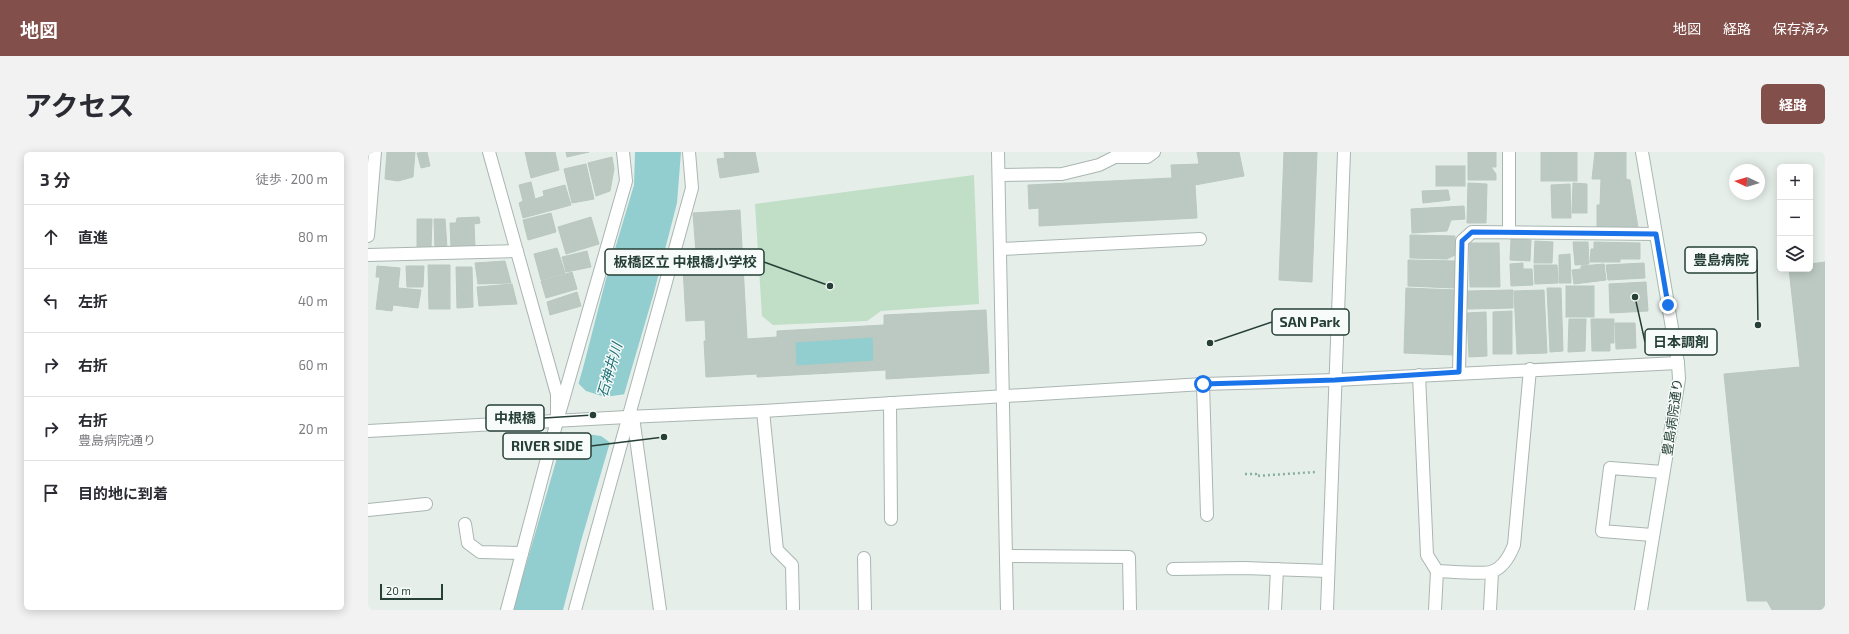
<!DOCTYPE html>
<html lang="ja">
<meta charset="utf-8">
<style>
body{margin:0;font-family:"Exo 2","Noto Sans JP",sans-serif;background:#f2f2f3;color:#2b2b33}
.controls{position:absolute;right:12px;top:12px;display:grid;overflow:hidden;border-radius:6px;box-shadow:0 2px 10px #0003}
.controls button{width:36px;height:36px;display:grid;place-items:center;padding:0;border:0;border-bottom:1px solid #e1e1e2;background:#fff;color:#2b2b33;font:20px sans-serif}
.compass{position:absolute;left:1361px;top:12px;width:36px;height:36px;border-radius:50%;background:#fff;box-shadow:0 2px 10px #0003;rotate:274deg}
.scale{position:absolute;left:12px;bottom:10px;width:63px;box-sizing:border-box;padding-left:4px;border:2px solid #264037;border-top:0;font-size:11px;line-height:14px;white-space:nowrap;color:#264037;-webkit-text-stroke:3px #f7fbf9;paint-order:stroke}
.stop{position:absolute;width:12px;height:12px;margin:-9px;border:3px solid #1a73e8;border-radius:50%;background:#fff}
.stop.end{background:#1a73e8;border-color:#fff;box-shadow:0 1px 4px #0008}
.list{margin:0;padding:0;list-style:none}
h2{display:flex;justify-content:space-between;align-items:center;height:52px;margin:0;padding:0 16px;font-size:17px}
h2 small{font-size:13px;font-weight:400;color:#7c7c81}
.list li{display:grid;grid-template-columns:26px 1fr auto;gap:12px;align-items:center;box-sizing:border-box;height:64px;padding:0 16px;border-top:1px solid #e1e1e2}
.list b{display:block;font-size:15px;white-space:nowrap}
.list p{margin:0;font-size:13px;white-space:nowrap;color:#7c7c81}
.list em{font-size:13px;font-style:normal;color:#7c7c81}
.icon{flex:none;width:22px;height:22px;fill:none;stroke:currentColor;stroke-width:2;stroke-linecap:round;stroke-linejoin:round}
.map{position:relative;flex:none;width:1457px;height:458px;overflow:hidden;border-radius:6px}
header{display:flex;align-items:center;gap:24px;box-sizing:border-box;height:56px;padding:0 20px;background:#824f4a;color:#fff}
header strong{font-size:19px}
nav{display:flex;gap:22px;margin-inline-start:auto;font-size:14px}
.intro{display:flex;align-items:center;justify-content:space-between;box-sizing:border-box;height:96px;padding:0 24px}
h1{margin:0;font-size:28px}
.button{padding:10px 18px;border-radius:6px;background:#824f4a;color:#fff;font-size:14px;font-weight:700}
main{display:flex;gap:24px;padding:0 24px}
aside{flex:1;background:#fff;border-radius:6px;box-shadow:0 2px 10px #0003}
.map>svg:first-child{display:block}
.green{fill:#c1dec6}
.water{fill:#92cdd0}
.pier{fill:#e6eeea}
.building{fill:#bcc9c3;stroke:#b9c8c0;fill-rule:evenodd}
.lines{fill:none;stroke-linecap:round;stroke-linejoin:round}
.lane-casing{stroke:#a9b6b1;stroke-width:14}
.street-casing{stroke:#a9b6b1;stroke-width:14}
.secondary-casing{stroke:#a5bab1;stroke-width:14}
.path{stroke:#88b0a0;stroke-width:2.5;stroke-dasharray:2 3;stroke-linecap:butt}
.lane{stroke:#fff;stroke-width:12}
.street{stroke:#fff;stroke-width:12}
.secondary{stroke:#fff;stroke-width:12}
.route{stroke:#1a73e8;stroke-width:5}
.labels{text-anchor:middle;dominant-baseline:central;stroke-width:3;stroke-linejoin:round;paint-order:stroke}
.street-label{font-size:13px;fill:#264037;stroke:#f7fbf9}
.water-label{font-size:14px;font-style:italic;fill:#21747a;stroke:#f7fbf9}
.leader{fill:none;stroke:#264037;stroke-width:1.5}
.callout-dot{fill:#264037;stroke:#f7fbf9;stroke-width:1.5}
.callout{fill:#f7fbf9;stroke:#264037;stroke-width:1.5}
.callout-label{font-size:14px;text-anchor:middle;font-weight:bold;fill:#264037}
</style>
<header>
<strong>地図</strong>
<nav><a>地図</a><a>経路</a><a>保存済み</a></nav>
</header>
<div class="intro"><h1>アクセス</h1><a class="button">経路</a></div>
<main>
<aside>
<h2>3 分<small>徒歩 · 200 m</small></h2>
<ul class="list">
<li><svg class="icon" aria-label="ahead" viewBox="0 0 24 24"><path d="M12 20V5M6 11l6-6 6 6"/></svg><div><b>直進</b></div><em>80 m</em></li>
<li><svg class="icon" aria-label="left" viewBox="0 0 24 24"><path d="M17 20v-9H6M10 6l-5 5 5 5"/></svg><div><b>左折</b></div><em>40 m</em></li>
<li><svg class="icon" aria-label="right" viewBox="0 0 24 24"><path d="M7 20v-9h11M14 6l5 5-5 5"/></svg><div><b>右折</b></div><em>60 m</em></li>
<li><svg class="icon" aria-label="right" viewBox="0 0 24 24"><path d="M7 20v-9h11M14 6l5 5-5 5"/></svg><div><b>右折</b><p>豊島病院通り</p></div><em>20 m</em></li>
<li><svg class="icon" aria-label="arrive" viewBox="0 0 24 24"><path d="M6 21V4h12l-3 4 3 4H6"/></svg><div><b>目的地に到着</b></div></li>
</ul>
</aside>
<div class="map">
<svg width="1457" height="458" viewBox="0 0 1457 458">
<rect width="100%" height="100%" fill="#e6eeea"/>
<!-- green -->
<path class="green" d="M606 23 611 152 513 159 499 169 405 173 394 164 387 52Z"/>
<!-- water -->
<g class="water">
<path d="M267 0H313L309 51 285 144 213 389 195 458H145L215 216 238 127 266 33Z"/>
<path d="M505 185 506 209 428 214 427 190Z"/>
</g>
<!-- pier -->
<path class="pier" d="M209 230 218 239 237 245 258 242 244 292 233 284 212 281 194 282Z"/>
<!-- building -->
<g class="building">
<path d="M19 0H47L45 25 30 29 17 27Z"/>
<path d="M59 0 62 14 53 16 49 1Z"/>
<path d="M157 0H187L191 18 163 26Z"/>
<path d="M198 0H221L199 5Z"/>
<path d="M356 0H387L391 20 352 26 349 7 357 6Z"/>
<path d="M829 0H871L876 24 827 33 829 66 671 74V56L661 57 660 33 804 26 803 13 831 12Z"/>
<path d="M916 0H949L944 130 911 128Z"/>
<path d="M1100 0H1128V15H1123L1128 22V28H1100Z"/>
<rect x="1173" y="0" width="36" height="29"/>
<path d="M1227 0H1258V27L1262 28 1270 75H1229V53H1232L1233 27H1224Z"/>
<path d="M244 5 246 17 242 39 228 44 220 11Z"/>
<path d="M218 12 226 47 204 51 196 17Z"/>
<rect x="1068" y="14" width="29" height="20"/>
<path d="M163 30 167 47 176 44 175 39 197 33 203 53 155 66 151 51 155 49 151 33Z"/>
<path d="M1100 31 1119 32 1118 71H1099Z"/>
<path d="M1205 31 1219 32V61H1204Z"/>
<path d="M1202 32 1203 66H1184L1183 33Z"/>
<path d="M1080 38 1082 48 1055 51 1054 39Z"/>
<path d="M1096 54 1097 67 1083 68 1079 79 1044 81 1043 57Z"/>
<path d="M372 58 379 187 409 185V179L516 173V163L618 158 621 221 518 227V218L389 225V222L338 225 336 189H338L337 168 318 169 315 115 329 114 325 61ZM505 185 506 209 428 214 427 190Z"/>
<path d="M183 61 188 80 160 88 155 68Z"/>
<path d="M111 65 112 71 106 72 107 95 83 96 82 71H88L89 66Z"/>
<path d="M223 65 231 92 198 102 190 75Z"/>
<path d="M49 67H64L63 96H49Z"/>
<path d="M66 67H77L79 96 67 97Z"/>
<path d="M1042 83 1087 84V103L1079 107 1042 106Z"/>
<path d="M1143 87 1163 88 1162 109 1142 108Z"/>
<path d="M1167 89 1185 90 1184 111H1166Z"/>
<path d="M1205 90H1220L1221 112 1207 113Z"/>
<path d="M1226 90 1272 91V107H1252V110H1222L1223 97H1226Z"/>
<path d="M1101 91H1131L1132 135H1102Z"/>
<path d="M189 96 197 121 173 128 166 102Z"/>
<path d="M219 99 223 115 198 120 194 105Z"/>
<path d="M1202 102 1203 131H1191V103Z"/>
<path d="M1040 108 1087 109 1086 136 1040 134Z"/>
<path d="M137 109 143 131 110 132 107 111Z"/>
<path d="M1457 110V458H1404L1399 449H1379L1356 222 1432 215 1421 117H1442V112Z"/>
<path d="M1155 111V117H1164L1165 133 1143 134 1142 112Z"/>
<path d="M1276 111 1277 126 1240 128 1238 113Z"/>
<path d="M1236 112 1238 128 1206 132 1204 118 1213 117V114Z"/>
<path d="M60 113H82V157H61Z"/>
<path d="M1166 113H1189L1190 131 1167 132Z"/>
<path d="M9 114 32 116 30 136 53 138 50 156 25 153 24 159 8 157 12 125H8Z"/>
<path d="M38 114H56L55 135H39Z"/>
<path d="M88 115H104L105 155 89 156Z"/>
<path d="M204 120 209 137 178 146 173 129Z"/>
<path d="M1278 130 1280 159 1242 161 1241 132Z"/>
<path d="M144 132 149 152 111 154 109 135Z"/>
<rect x="1198" y="134" width="28" height="31"/>
<path d="M1038 136 1088 138 1086 203 1036 201Z"/>
<path d="M1179 136H1193L1195 199 1182 200Z"/>
<path d="M1145 138V156L1100 157 1099 139Z"/>
<path d="M1176 138 1179 201 1149 202 1146 139Z"/>
<path d="M209 140 213 154 182 163 179 150Z"/>
<path d="M1144 159V202H1125V160Z"/>
<path d="M1118 160 1119 204 1101 205 1099 161Z"/>
<path d="M1201 167H1218L1217 199 1200 200Z"/>
<path d="M1223 167H1246V191H1242V199H1224Z"/>
<path d="M1247 171H1267L1268 196 1248 197Z"/>
</g>
<g class="lines">
<defs>
<g id="lane">
<path d="M631 23 694 22 731 13 747 5H779L786 0"/>
<path d="M1141 80V0"/>
<path d="M633 97 832 87"/>
<path d="M0 103 149 99"/>
<path d="M1091 220 1094 89 1104 80 1288 82"/>
<path d="M835 232 839 363"/>
<path d="M522 251 523 367"/>
<path d="M395 259 409 398 424 413 425 458"/>
<path d="M0 358 58 352"/>
<path d="M97 372 100 391 112 400 154 401"/>
<path d="M1284 383 1234 379 1242 316 1295 320"/>
<path d="M639 404 761 405 762 458"/>
<path d="M496 406 497 458"/>
<path d="M805 417 876 416 960 419"/>
<path d="M139 458 189 269 258 29 255 0"/>
<path d="M207 458 324 36 321 0"/>
<path d="M907 458 909 417"/>
</g>
<g id="street">
<path d="M121 0 189 242V269"/>
<path d="M630 0 639 458"/>
<path d="M0 84 7 0"/>
<path d="M1051 223 1059 403 1069 419C1080 419 1118 423 1125 419 1136 415 1142 403 1146 393L1162 217"/>
<path d="M265 265 292 458"/>
<path d="M0 279 259 265 395 259 835 232 967 228 1310 211"/>
<path d="M959 458 976 0"/>
<path d="M1067 458 1069 419"/>
<path d="M1122 458 1124 420"/>
</g>
<path id="secondary" d="M1273 458 1311 227 1310 211 1274 0"/>
</defs>
<!-- lane casing -->
<use href="#lane" class="lane-casing"/>
<!-- street casing -->
<use href="#street" class="street-casing"/>
<!-- secondary casing -->
<use href="#secondary" class="secondary-casing"/>
<!-- path -->
<path class="path" d="M877 322H888V324L948 320"/>
<!-- lane -->
<use href="#lane" class="lane"/>
<!-- street -->
<use href="#street" class="street"/>
<!-- secondary -->
<use href="#secondary" class="secondary"/>
</g>
<g class="lines">
<!-- route -->
<path class="route" d="M835 232 967 228 1091 220 1094 89 1104 80 1288 82 1300 153"/>
</g>
<g class="labels">
<!-- street labels -->
<g class="street-label">
<text transform="translate(1304 265) rotate(-82)">豊島病院通り</text>
</g>
<!-- water labels -->
<g class="water-label">
<text transform="translate(241 218) rotate(-74)">石神井川</text>
</g>
</g>
<!-- callouts -->
<path class="leader" d="M1390 173L1389 108M462 134L396 110M842 191L904 170M1267 145L1277 190M225 263L176 266M296 285L223 294"/>
<g class="callout-dot">
<circle cx="1390" cy="173" r="4"/>
<circle cx="462" cy="134" r="4"/>
<circle cx="842" cy="191" r="4"/>
<circle cx="1267" cy="145" r="4"/>
<circle cx="225" cy="263" r="4"/>
<circle cx="296" cy="285" r="4"/>
</g>
<g class="callout">
<rect x="1317" y="95" width="72" height="26" rx="4"/>
<rect x="237" y="97" width="159" height="26" rx="4"/>
<rect x="904" y="157" width="77" height="26" rx="4"/>
<rect x="1277" y="177" width="72" height="26" rx="4"/>
<rect x="118" y="253" width="58" height="26" rx="4"/>
<rect x="135" y="281" width="88" height="26" rx="4"/>
</g>
<g class="callout-label">
<text x="1353" y="113">豊島病院</text>
<text x="317" y="115">板橋区立 中根橋小学校</text>
<text x="942" y="175">SAN Park</text>
<text x="1313" y="195">日本調剤</text>
<text x="147" y="271">中根橋</text>
<text x="179" y="299">RIVER SIDE</text>
</g>
</svg>
<div class="controls">
<button>+</button>
<button>−</button>
<button><svg class="icon" aria-label="layers" viewBox="0 0 24 24"><path d="M12 4l9 5-9 5-9-5zM3 14l9 5 9-5"/></svg></button>
</div>
<svg class="compass" viewBox="-18 -18 36 36"><path d="M0-13l5 13h-10z" fill="#e53935"/><path d="M0 13l5-13h-10z" fill="#7c7c81"/></svg>
<div class="scale">20 m</div>
<div class="stop" style="left:835px;top:232px"></div>
<div class="stop end" style="left:1300px;top:153px"></div>
</div>
</main>
